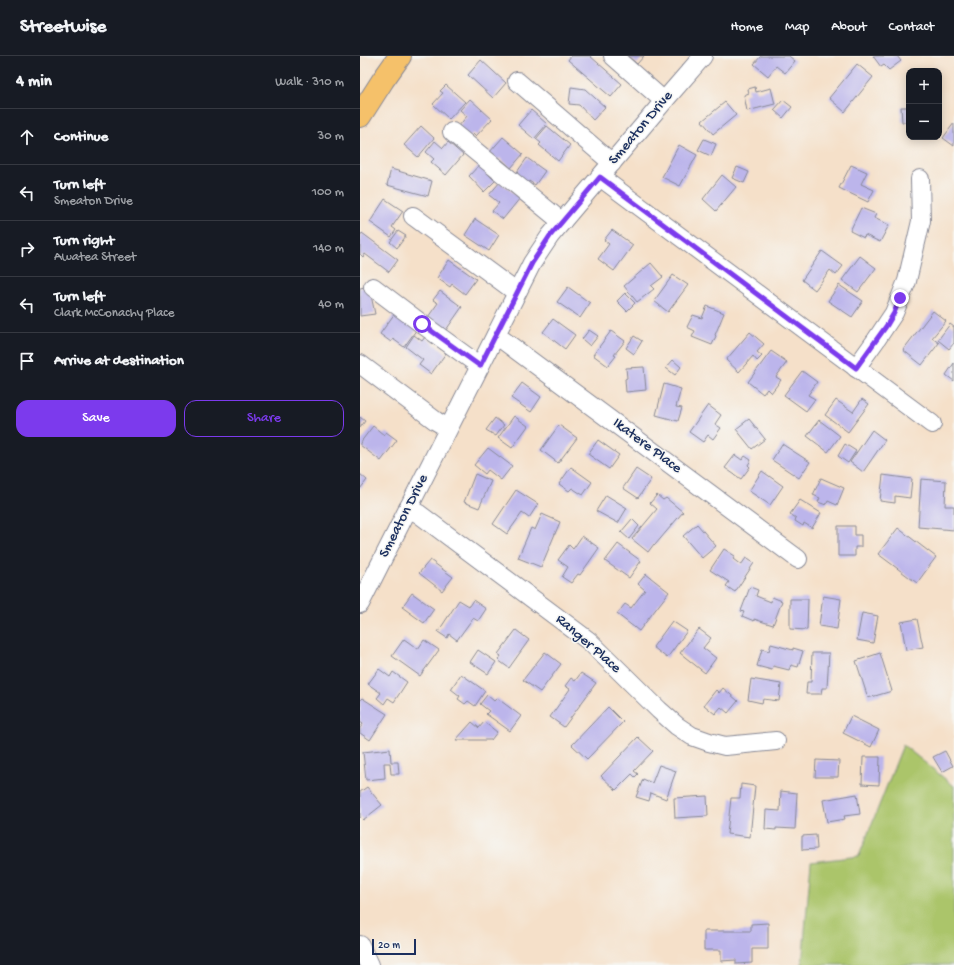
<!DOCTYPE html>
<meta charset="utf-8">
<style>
body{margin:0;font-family:"Gochi Hand",sans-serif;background:#20242c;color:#f1f3f6}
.controls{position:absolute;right:12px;top:12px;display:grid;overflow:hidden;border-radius:8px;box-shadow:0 2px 10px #0003}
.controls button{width:36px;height:36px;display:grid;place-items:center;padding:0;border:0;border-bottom:1px solid #363941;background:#171b24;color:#f1f3f6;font:20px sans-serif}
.scale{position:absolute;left:12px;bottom:10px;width:44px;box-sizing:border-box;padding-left:4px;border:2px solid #1b2f5e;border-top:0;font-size:11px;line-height:14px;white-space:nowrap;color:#1b2f5e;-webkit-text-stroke:3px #f6f6f2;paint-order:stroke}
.stop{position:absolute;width:12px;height:12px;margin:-9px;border:3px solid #7c3aed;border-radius:50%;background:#fff}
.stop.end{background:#7c3aed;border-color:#fff;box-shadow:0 1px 4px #0008}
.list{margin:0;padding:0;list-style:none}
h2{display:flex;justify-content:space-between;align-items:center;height:52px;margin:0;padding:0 16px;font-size:17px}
h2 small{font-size:13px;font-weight:400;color:#9ea1a6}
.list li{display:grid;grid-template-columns:26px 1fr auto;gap:12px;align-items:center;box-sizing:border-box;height:56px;padding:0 16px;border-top:1px solid #363941}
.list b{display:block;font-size:15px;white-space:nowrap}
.list p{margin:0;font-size:13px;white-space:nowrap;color:#9ea1a6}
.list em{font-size:13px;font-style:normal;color:#9ea1a6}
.actions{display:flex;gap:8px;padding:12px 16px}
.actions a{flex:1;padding:9px 0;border:1px solid #7c3aed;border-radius:12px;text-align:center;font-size:14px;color:#7c3aed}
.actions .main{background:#7c3aed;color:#fff}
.icon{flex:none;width:22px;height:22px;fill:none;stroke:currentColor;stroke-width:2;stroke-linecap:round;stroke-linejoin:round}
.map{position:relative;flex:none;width:594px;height:909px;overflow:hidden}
header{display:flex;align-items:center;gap:24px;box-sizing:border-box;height:56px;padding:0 20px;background:#171b24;border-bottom:1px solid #363941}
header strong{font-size:19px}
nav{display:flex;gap:22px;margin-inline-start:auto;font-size:14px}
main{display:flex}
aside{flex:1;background:#171b24}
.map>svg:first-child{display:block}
.green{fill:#abc56b;stroke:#637a64}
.building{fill:#bcb5eb}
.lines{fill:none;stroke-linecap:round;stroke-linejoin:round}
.minor-casing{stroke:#888894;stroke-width:20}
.highway-casing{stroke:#888894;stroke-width:24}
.minor{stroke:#fff;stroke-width:18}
.highway{stroke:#f5c16b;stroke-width:22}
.route{stroke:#7c3aed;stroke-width:5}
.labels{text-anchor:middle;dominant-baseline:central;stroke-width:3;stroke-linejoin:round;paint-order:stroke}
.street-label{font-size:15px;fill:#1b2f5e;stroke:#f6f6f2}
</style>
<header>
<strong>Streetwise</strong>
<nav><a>Home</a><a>Map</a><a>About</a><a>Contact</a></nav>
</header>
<main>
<aside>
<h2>4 min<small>Walk · 310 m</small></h2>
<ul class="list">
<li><svg class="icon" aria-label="ahead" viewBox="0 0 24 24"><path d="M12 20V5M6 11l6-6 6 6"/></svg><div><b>Continue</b></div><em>30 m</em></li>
<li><svg class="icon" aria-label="left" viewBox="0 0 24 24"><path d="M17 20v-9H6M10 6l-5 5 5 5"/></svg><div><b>Turn left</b><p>Smeaton Drive</p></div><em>100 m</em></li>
<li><svg class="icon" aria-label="right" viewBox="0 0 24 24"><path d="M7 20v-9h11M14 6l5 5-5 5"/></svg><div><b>Turn right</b><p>Awatea Street</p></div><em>140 m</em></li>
<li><svg class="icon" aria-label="left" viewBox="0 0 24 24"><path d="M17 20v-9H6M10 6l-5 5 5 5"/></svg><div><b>Turn left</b><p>Clark McConachy Place</p></div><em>40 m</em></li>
<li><svg class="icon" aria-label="arrive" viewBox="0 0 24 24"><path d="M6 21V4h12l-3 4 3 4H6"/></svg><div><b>Arrive at destination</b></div></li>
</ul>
<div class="actions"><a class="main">Save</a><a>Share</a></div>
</aside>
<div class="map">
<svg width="594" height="909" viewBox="0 0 594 909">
<rect width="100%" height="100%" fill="#f6f6f2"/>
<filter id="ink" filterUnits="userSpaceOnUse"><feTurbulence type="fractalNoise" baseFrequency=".025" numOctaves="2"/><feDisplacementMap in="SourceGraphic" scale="8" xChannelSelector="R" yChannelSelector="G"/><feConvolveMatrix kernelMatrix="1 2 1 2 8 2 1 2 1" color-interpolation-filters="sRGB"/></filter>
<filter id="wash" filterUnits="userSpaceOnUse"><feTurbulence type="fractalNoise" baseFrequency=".012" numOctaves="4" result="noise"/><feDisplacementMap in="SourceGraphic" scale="16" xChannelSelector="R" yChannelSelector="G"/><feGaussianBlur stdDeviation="0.9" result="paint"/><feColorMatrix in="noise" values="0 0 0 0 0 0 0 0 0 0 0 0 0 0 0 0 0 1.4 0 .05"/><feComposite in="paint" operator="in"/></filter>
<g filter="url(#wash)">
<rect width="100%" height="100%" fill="#f5e0c9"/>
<!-- green -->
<path class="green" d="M543 689 594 730V909H442L451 806 499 800Z"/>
<g id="blocks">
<!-- building -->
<g class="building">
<path d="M211 0H230L262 28 251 41 208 4Z"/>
<path d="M268 0H284L277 8Z"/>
<path d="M401 0H429L435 5 425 17 416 10 408 20 394 8Z"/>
<path d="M513 0H537L541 5 529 14 524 9 521 11Z"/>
<path d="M121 4 146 27 133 42 108 19Z"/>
<path d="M497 8 513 21 485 56 469 42Z"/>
<path d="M86 29 105 46 89 63 73 48 83 37 80 35Z"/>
<path d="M211 31 225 33 245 51 233 64 219 49 209 48Z"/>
<path d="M395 31 396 36 411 32 415 48 387 55 384 39 389 37 388 33Z"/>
<path d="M110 43 132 63 116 80 113 77 109 81 98 71 107 60 100 54Z"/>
<path d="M423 44 432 51 423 62 414 54Z"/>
<path d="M365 46 376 59 353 78 342 65Z"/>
<path d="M541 51H549V66H542Z"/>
<path d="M171 54 187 68 174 83 158 69Z"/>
<path d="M594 67V90L583 82Z"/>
<path d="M61 70 74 82 58 101 44 89Z"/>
<path d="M187 70 210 89 198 105 179 89 181 87 176 83Z"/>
<path d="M143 81 163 98 151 112 140 102 138 104 129 97Z"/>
<path d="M344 83 356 88 351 100 338 94Z"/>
<path d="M75 85 83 92 88 86 103 99 86 119 71 106 74 103 66 96Z"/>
<path d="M319 89 337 99 320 130 302 121Z"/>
<path d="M167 102 185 115 175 129 169 125 167 129 156 120 158 117 157 116Z"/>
<path d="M119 109 135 125 124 136 109 120Z"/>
<path d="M491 109 507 116 501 128 514 134 508 146 479 132Z"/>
<path d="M377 111 389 116 384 127 372 122Z"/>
<path d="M31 113 72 125 68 140 27 129Z"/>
<path d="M362 119 376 131 356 155 343 143Z"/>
<path d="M140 126 160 142 143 163 132 155 139 147 129 139Z"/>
<path d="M25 143 43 155 32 171 36 174 31 181 10 166Z"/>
<path d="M501 152 516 158 514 162 529 169 520 186 505 179 504 182 490 175Z"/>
<path d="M115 163 139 179 129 195 105 179Z"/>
<path d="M252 174 273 189 254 215 238 203 249 188 244 184Z"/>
<path d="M38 175 46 180 37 192 30 186Z"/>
<path d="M2 177 38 204 29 216 5 198 3 201 0 198V180Z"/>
<path d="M462 195 483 210 476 219 470 214 455 234 442 224Z"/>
<path d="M500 200 516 212 498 236 482 224Z"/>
<path d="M89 204 116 223 105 238 92 228 90 231 77 222Z"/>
<path d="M291 207 303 221 291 230 294 233 277 246 264 230Z"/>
<path d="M313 219 328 229 308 256 294 245Z"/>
<path d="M479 229 503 245 492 261 468 245Z"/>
<path d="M9 230 15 258 0 260V232Z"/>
<path d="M208 231 230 247 220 262 197 246Z"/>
<path d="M80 235 102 251 86 274 68 261 78 247 73 244Z"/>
<path d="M265 237 275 247 267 255 257 245Z"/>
<path d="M347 250 364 257 355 279 356 280 352 289 332 281 335 275 327 271 333 259 342 262Z"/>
<path d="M573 255 586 265 572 282 579 287 562 309 543 294Z"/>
<path d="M35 257 57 273 44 291 33 283 31 286 20 278Z"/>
<path d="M193 263 215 279 205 293 183 276Z"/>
<path d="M590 268 594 271V287L589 293 578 284Z"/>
<path d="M229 274 238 280 230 290 222 283Z"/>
<path d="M251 275 265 285 254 299 256 300 248 310 233 299Z"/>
<path d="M390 276 404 288 397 296 402 300 397 305 393 300 379 316 366 304Z"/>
<path d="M54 279 62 285 65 281 86 297 71 318 59 309 63 304 46 291Z"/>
<path d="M274 280 282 285 274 298 266 292Z"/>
<path d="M411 295 427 306 416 321 421 324 411 337 407 333 403 338 388 326Z"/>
<path d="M313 304 321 311 315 319 306 312Z"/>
<path d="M594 307V325L586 319Z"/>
<path d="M284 311 286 334 266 336 265 323 267 322 266 312Z"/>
<path d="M442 315 457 326 448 339 455 343 446 355 424 339Z"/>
<path d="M162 327 181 341 171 356 151 342Z"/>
<path d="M304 328 321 333 316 351 322 352 318 365 296 359Z"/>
<path d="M502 343 509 348 488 376 465 359 476 344 493 356Z"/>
<path d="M348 349 361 359 355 368 361 372 353 383 348 379 343 386 329 376Z"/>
<path d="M154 360 168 370 152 392 138 382Z"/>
<path d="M0 361 5 365 0 372Z"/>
<path d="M135 362 144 369 136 380 126 374Z"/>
<path d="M389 363 405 383 392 393 376 373Z"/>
<path d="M459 364 480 380 468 396 447 380Z"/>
<path d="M199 369 217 382 198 407 181 394Z"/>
<path d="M13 370 24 379 26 376 37 384 21 405 0 389V387Z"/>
<path d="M512 374 525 384 503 416 490 406Z"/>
<path d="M238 384 259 399 249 413 228 398Z"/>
<path d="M422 388 450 406 439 422 412 404Z"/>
<path d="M485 388 496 395 488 407 478 400Z"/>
<path d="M128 392 152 410 141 424 128 414 125 418 114 409Z"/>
<path d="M375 399 382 404 385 400 391 404 388 409 390 411 381 423 365 412Z"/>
<path d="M211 411 232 426 223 439 212 432 209 435 199 428Z"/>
<path d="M276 413 291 423 278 442 263 432Z"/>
<path d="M402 415 423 430 410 449 389 435Z"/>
<path d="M0 418 7 424 0 433Z"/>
<path d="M115 418 131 425 119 452 104 446Z"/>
<path d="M523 419 552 423 550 442 535 440V447L520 445Z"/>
<path d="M461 422 484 432 477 449 468 445 466 449 458 446 460 442 453 439Z"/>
<path d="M561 423 586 425 585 450H594V474L558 471Z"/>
<path d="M156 434 178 448 169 462 162 457 147 478 133 468Z"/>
<path d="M246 439 267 452 258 467 236 455Z"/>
<path d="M297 439 303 444 306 442 323 456 295 489 294 488 288 496 272 483 297 453 290 447Z"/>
<path d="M440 444 461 457 452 472 444 467 443 470 435 465 436 462 430 458Z"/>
<path d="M182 458 200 466 181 511 158 502 171 472 175 474Z"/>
<path d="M272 463 279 470 269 483 261 476Z"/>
<path d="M337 468 356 490 342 502 323 480Z"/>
<path d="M478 470H495V479H501V491H495V500H478Z"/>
<path d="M538 472 576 501 557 527 518 498Z"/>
<path d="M222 480 239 492 220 519 218 518 211 527 202 521 208 511 198 504 209 489 213 493Z"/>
<path d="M258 488 281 505 269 522 245 505Z"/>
<path d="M364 493 375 500 373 503 381 509 386 502 394 507 375 536 366 530 369 526 350 514Z"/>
<path d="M70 504 93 521 82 535 59 517Z"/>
<path d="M286 518 309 536 279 575 257 558 265 548 271 552 285 534 278 528Z"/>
<path d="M390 531 398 534 396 540 411 546 412 541 422 545 413 569 394 563V565L382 560 384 556 381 555Z"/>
<path d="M52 537 74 553 64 567 42 551Z"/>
<path d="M463 540 481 543 477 573 459 570Z"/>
<path d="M430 543H448L447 574 430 573Z"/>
<path d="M99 544 109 550 113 544 126 553 118 565 113 562 97 584 89 578 87 582 78 576Z"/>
<path d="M502 557 518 560 513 587 497 584Z"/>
<path d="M557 563 563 591 546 594 541 566Z"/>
<path d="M312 565 327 575 307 602 293 591Z"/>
<path d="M339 573 351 582 343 592 356 602 345 617 320 597Z"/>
<path d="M156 574 169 584 149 612 138 604 141 600 138 598Z"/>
<path d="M44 583 58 593 64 584 79 594 60 620 32 600Z"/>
<path d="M411 588 433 594V592L443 595 438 611 431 609 429 614 413 610 412 614 397 610 402 593 409 595Z"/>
<path d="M118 594 136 606 128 618 110 606Z"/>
<path d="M185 596 201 608 180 636 163 624Z"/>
<path d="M452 597H469L467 632H462L461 638H446L447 626H451Z"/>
<path d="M520 597 532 635 508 642 496 605Z"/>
<path d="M19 613 30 621 33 616 47 626 34 646 28 642 24 648 17 642 21 637 8 628Z"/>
<path d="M221 617 236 627 204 671 190 661 210 633 205 630 211 622 215 625Z"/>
<path d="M101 618 125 635 115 650 108 645 105 648 98 643 100 640 91 633Z"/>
<path d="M391 623 421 628 419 645 403 643 402 647 388 644Z"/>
<path d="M363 632 378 645 368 657 361 651 355 658 344 649 356 634 359 637Z"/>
<path d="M127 639 134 645 137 642 161 660 150 675 126 658 129 655 120 648Z"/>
<path d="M2 642 27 658 10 684 0 677V672L3 668 0 666V644Z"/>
<path d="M248 651 263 666 227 703 212 689Z"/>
<path d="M491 660 519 674 511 691 483 677Z"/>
<path d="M112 666 119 672 124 666 137 676 131 684H96Z"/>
<path d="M278 681 293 695 274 715 278 718 275 721 272 718 256 734 241 720Z"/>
<path d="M30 693 31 706H38L39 718H31L30 707H24L25 722 6 724 3 696Z"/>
<path d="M585 695 593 710 582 716 573 701Z"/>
<path d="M503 701H520L519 729 502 728Z"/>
<path d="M456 704 479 705 478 721H455Z"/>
<path d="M299 709 316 715 306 743 291 737 289 745 276 741 283 723 292 727Z"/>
<path d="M381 728 395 730 390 781 367 778 371 742H380Z"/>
<path d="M7 731 22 749 3 764 0 761V736Z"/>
<path d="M421 735 437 737 435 773 416 772V774L405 773 406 754 420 755Z"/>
<path d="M497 738 500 758 484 760 485 763 467 766 463 744Z"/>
<path d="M347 740 348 760 315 762 314 742Z"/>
<path d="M456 779 457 793 442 794V780Z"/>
<path d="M408 867V893H392V907L376 908V904L361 905V894H344V875H391V868Z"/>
</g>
</g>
</g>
<g filter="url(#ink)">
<use href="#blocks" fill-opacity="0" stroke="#888894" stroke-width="1"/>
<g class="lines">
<defs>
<g id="minor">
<path d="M253 0 304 45"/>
<path d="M157 25 207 68 252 107"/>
<path d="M92 76 202 166"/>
<path d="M240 121 572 368"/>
<path d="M53 160 156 236"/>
<path d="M13 231 62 268 120 310"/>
<path d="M136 279 438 503"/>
<path d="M0 308 76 365 88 372"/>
<path d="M496 312 516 284 534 257 547 225 561 165 560 123"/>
<path d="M48 452 59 458 229 585 299 654 317 670 332 680 349 686 365 690 416 685"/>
<path d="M0 548 172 207 190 180 304 45 343 0"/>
<path d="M0 889 9 909"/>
</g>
<path id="highway" d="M0 60 23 24 40 0"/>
</defs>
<!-- minor casing -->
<use href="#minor" class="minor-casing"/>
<!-- highway casing -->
<use href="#highway" class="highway-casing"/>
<!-- minor -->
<use href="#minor" class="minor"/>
<!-- highway -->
<use href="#highway" class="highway"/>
</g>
</g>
<g class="lines" filter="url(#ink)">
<!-- route -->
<path class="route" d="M62 268 120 310 172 207 190 180 240 121 496 312 527 269 534 257 540 242"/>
</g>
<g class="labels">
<!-- street labels -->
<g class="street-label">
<text transform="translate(281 72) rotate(-50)">Smeaton Drive</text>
<text transform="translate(287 390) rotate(37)">Ikatere Place</text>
<text transform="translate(44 460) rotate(-63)">Smeaton Drive</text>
<text transform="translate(228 588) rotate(41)">Ranger Place</text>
</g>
</g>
</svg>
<div class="controls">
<button>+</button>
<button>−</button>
</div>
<div class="scale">20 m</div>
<div class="stop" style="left:62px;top:268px"></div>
<div class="stop end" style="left:540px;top:242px"></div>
</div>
</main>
